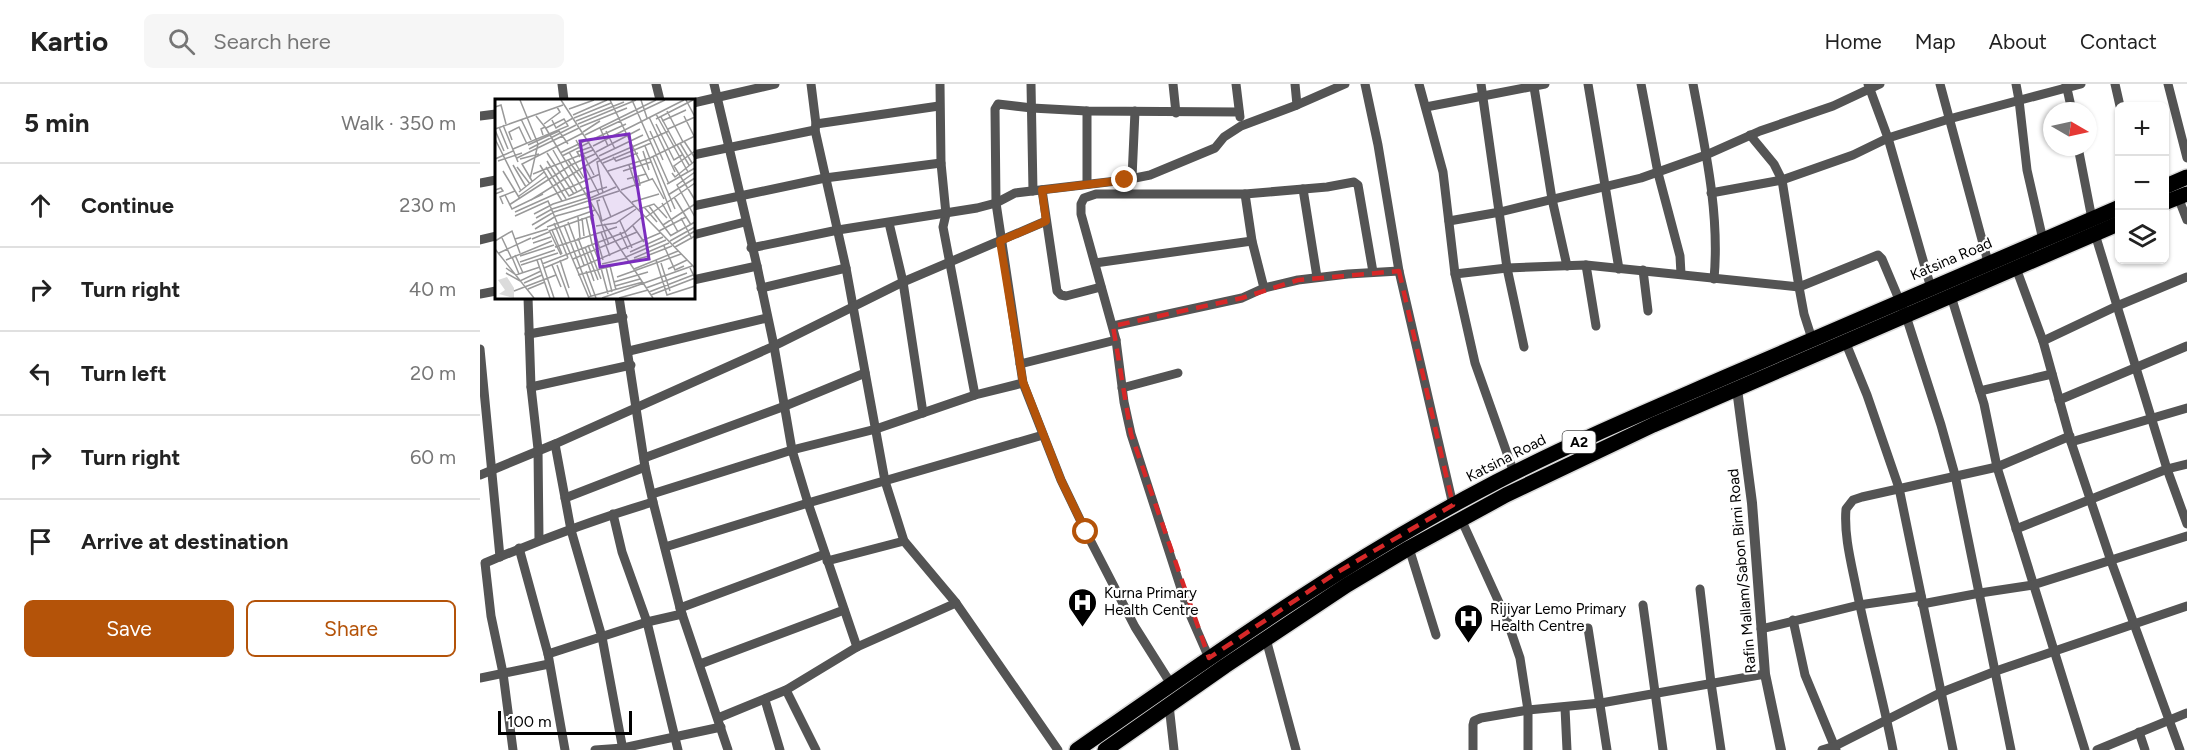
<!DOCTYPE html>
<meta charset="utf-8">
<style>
body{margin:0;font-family:Figtree,sans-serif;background:#f6f6f6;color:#222}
.controls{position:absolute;right:18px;top:18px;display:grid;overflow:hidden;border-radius:9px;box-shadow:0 2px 4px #0004}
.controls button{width:54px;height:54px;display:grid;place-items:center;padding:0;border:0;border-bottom:2px solid #e0e0e0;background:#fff;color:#222;font:30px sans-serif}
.compass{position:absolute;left:1563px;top:18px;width:54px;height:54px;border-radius:50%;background:#fff;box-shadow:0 2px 4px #0004;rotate:99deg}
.scale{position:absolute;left:18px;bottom:15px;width:134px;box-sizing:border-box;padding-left:6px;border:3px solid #000;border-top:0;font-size:16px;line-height:21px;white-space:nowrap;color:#000;-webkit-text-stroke:4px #fff;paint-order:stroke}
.stop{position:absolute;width:18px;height:18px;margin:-14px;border:4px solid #b45309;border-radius:50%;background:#fff}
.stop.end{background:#b45309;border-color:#fff;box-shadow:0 2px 6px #0008}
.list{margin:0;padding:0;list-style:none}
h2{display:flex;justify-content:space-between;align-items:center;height:78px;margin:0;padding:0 24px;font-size:26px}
h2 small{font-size:20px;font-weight:400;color:#767676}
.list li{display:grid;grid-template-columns:39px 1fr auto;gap:18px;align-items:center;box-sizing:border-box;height:84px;padding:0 24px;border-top:2px solid #e0e0e0}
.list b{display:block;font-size:22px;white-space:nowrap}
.list em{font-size:20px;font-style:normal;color:#767676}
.actions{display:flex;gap:12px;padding:18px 24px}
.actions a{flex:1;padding:14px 0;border:2px solid #b45309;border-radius:9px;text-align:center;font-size:21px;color:#b45309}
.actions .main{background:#b45309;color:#fff}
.icon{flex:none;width:33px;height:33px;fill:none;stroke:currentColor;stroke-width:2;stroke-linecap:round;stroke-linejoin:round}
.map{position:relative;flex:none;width:1707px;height:666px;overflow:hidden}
header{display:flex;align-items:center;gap:36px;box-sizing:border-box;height:84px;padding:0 30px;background:#fff;border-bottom:2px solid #e0e0e0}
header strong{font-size:28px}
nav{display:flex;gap:33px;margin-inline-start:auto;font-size:21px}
.search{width:420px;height:54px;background:#f6f6f6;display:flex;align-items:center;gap:15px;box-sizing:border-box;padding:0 21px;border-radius:9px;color:#767676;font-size:22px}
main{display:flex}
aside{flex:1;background:#fff}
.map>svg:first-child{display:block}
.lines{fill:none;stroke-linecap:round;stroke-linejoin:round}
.trunk-casing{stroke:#dbdbdb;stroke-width:18}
.minor{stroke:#545454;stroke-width:9}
.tertiary{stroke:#545454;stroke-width:10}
.trunk{stroke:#000;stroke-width:15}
.route{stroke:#b45309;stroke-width:8}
.marked{fill:none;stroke:#d62828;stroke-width:4.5;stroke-dasharray:12 8;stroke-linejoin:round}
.labels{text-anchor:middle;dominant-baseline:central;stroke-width:4.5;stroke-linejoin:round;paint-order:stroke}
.shield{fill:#fff;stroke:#4c4c4c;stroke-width:1.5}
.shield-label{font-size:14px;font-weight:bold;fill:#000}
.street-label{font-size:15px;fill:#000;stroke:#fff}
.poi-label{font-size:15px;fill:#000;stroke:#fff;text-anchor:start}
.inset-road{fill:none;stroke:#999;stroke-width:1.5}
.view{fill:#7b2cbf;fill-opacity:0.15;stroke:#7b2cbf;stroke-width:3}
.inset-edge{fill:none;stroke:#000;stroke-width:3}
</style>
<header>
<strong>Kartio</strong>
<div class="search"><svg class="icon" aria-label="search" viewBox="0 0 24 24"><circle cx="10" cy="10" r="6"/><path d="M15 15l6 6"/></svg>Search here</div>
<nav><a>Home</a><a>Map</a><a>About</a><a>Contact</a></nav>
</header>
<main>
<aside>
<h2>5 min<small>Walk · 350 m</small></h2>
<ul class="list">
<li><svg class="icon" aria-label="ahead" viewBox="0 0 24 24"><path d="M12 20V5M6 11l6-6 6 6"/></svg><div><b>Continue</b></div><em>230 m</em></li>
<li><svg class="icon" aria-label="right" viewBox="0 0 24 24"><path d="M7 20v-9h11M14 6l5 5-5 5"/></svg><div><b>Turn right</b></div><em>40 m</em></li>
<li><svg class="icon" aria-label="left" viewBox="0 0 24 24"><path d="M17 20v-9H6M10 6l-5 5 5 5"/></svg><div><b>Turn left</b></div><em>20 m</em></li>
<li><svg class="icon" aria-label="right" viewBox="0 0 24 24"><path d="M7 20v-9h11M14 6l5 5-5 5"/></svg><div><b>Turn right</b></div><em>60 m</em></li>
<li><svg class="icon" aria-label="arrive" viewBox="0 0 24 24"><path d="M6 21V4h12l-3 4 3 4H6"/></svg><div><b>Arrive at destination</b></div></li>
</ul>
<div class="actions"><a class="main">Save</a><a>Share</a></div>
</aside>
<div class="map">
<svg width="1707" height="666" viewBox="0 0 1707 666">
<rect width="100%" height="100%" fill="#fff"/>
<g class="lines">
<defs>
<g id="trunk">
<path d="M1684 103 1707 93"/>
<path d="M1684 119 1707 110"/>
<path d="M597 666C733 571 868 475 1016 398 1091 359 1170 326 1248 292 1378 235 1509 179 1640 123"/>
<path d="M625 666 745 582 867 501 929 464 1026 411 1173 341 1640 139"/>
</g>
</defs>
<!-- trunk casing -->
<use href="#trunk" class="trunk-casing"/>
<!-- minor -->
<g class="minor">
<path d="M82 0 84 16"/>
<path d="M176 0 180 16"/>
<path d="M234 0 277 182 294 262 312 366 328 419 377 563"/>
<path d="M331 0 336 40 335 46 366 184 405 397 424 457 476 519 578 666"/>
<path d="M460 0 461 79 466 130 463 143 495 311"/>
<path d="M551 0 553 107"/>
<path d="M693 0 696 29"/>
<path d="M756 0 760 33"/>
<path d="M815 0 817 21"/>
<path d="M885 0 898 61 919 187 973 421"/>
<path d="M939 0 963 88 975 190 995 279 1034 389"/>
<path d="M1001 0 1027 184 1044 263"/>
<path d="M1108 0 1139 185"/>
<path d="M1161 0 1178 89 1200 172 1201 190"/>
<path d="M1213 0C1225 64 1240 130 1234 195"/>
<path d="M1388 0 1408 54 1451 204"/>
<path d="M1460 0 1508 178"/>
<path d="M1536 0 1539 16 1547 86 1563 156"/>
<path d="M1586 0 1592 27"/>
<path d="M1635 0 1640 22"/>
<path d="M1688 0 1707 74"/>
<path d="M1054 3 1072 115 1087 182"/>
<path d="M213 19 295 0"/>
<path d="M946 23 1065 0"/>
<path d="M607 27V100"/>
<path d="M0 32 16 30"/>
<path d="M336 40 459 22"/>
<path d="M1270 51 1294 80 1302 96 1319 203 1324 230 1332 255"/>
<path d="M1598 63 1612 135"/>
<path d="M213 71 335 46"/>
<path d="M652 94 655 27"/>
<path d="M0 99 16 96"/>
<path d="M823 105 837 193"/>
<path d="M562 106 577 207 581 211 586 212 621 203"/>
<path d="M1231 109 1302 96 1373 71 1408 54 1469 35 1601 0"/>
<path d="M765 110 772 157 784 204"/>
<path d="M1698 113 1707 136"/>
<path d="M213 122 345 94 461 79"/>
<path d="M969 137 1020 128 1161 94 1226 71 1280 47 1353 22 1400 0"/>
<path d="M409 139 423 198 443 329"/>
<path d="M1615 150 1687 385 1707 440"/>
<path d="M213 151 265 138"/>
<path d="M0 156 16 152"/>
<path d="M271 164 358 146 497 124 516 119 535 109 645 96 670 91 735 64 744 53 761 42 817 21 865 0"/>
<path d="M615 179 772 157"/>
<path d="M1106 181 1116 242"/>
<path d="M1536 184 1563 257 1591 358 1631 477 1700 666"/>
<path d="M1163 186 1168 227"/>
<path d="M975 190 1027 184 1106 181 1319 203 1398 171 1402 175 1426 232 1461 341 1475 391 1531 666"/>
<path d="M213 196 277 182"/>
<path d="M281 204 366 184"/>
<path d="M0 210 16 207"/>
<path d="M1471 212 1504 320 1517 383 1605 666"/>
<path d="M48 213 51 303 58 365 59 456"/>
<path d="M139 213 165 383 173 418 200 524 248 666"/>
<path d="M633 242 762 214 784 204 818 196 868 190 919 187"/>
<path d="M49 250 143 233"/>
<path d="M1365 257 1387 311 1419 404 1473 666"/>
<path d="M1563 257 1637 222 1707 193"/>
<path d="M0 265 20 473"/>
<path d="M149 267 287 234"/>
<path d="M540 280 636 256"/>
<path d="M51 303 151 281"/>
<path d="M642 304 698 289"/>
<path d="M1500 307 1572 290"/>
<path d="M1579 316 1707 262"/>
<path d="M1591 358 1707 324"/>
<path d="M75 360 91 446 122 553 143 666"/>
<path d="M164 374 305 322 385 289"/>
<path d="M0 391 75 360 294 262 423 198 566 137"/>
<path d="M172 410 312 366 396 345 495 311 543 299"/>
<path d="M85 414 165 383"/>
<path d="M133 430 142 468 167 538 198 666"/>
<path d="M981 435 1027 536 1040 574 1048 626V666"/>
<path d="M1536 445 1687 385 1707 380"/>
<path d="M185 463 328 419 563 351"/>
<path d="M39 464 68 570 85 666"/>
<path d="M929 464 956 551"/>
<path d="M347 477 424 457"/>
<path d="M1220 505 1231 599 1241 666"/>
<path d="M1442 520 1500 509 1553 501 1707 452"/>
<path d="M1163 521 1183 666"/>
<path d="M200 524 345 470"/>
<path d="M1313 536 1325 591 1356 666"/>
<path d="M1108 544 1127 666"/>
<path d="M1281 545 1379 521 1441 512"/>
<path d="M786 555 816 666"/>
<path d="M68 570 167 538 202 530"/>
<path d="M729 574 708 526 651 350 644 318 636 256 601 130V120L604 114 616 110H765L847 103 874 98 878 101 893 188"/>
<path d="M220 580 364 526"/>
<path d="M0 594 69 580"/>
<path d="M691 600 655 543 606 448 581 396 543 299 516 119 515 25 518 20 552 24 607 27 759 28"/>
<path d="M306 606 336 666"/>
<path d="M285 616 300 666"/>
<path d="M689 621 694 666"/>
<path d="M1085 624 1087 666"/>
<path d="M238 634 306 606 377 563 476 519"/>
<path d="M1659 648 1665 666"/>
<path d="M33 666 23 589 11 532 5 479C60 456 116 435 173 418"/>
<path d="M115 666 143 664 241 643"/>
<path d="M993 666V641L994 637 1001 634 1048 626 1121 619 1285 590"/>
<path d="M1342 666 1355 662 1460 609 1516 587 1707 522"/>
<path d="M1413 666C1402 610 1386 554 1375 498 1370 474 1364 449 1366 425L1373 416 1382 413 1517 383 1590 352"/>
<path d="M1617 666 1707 629"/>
</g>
<!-- tertiary -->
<path class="tertiary" d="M1257 305 1272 419 1285 590 1301 666"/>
<!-- trunk -->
<use href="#trunk" class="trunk"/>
</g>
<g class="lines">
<!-- route -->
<path class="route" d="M606 448 581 396 543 298 520 157 566 137 562 106 645 96"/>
</g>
<!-- marked area -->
<path class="marked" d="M919 187 973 421 856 489 729 574 651 350 633 242 762 214 818 196Z"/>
<!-- icons -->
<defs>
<symbol id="hospital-pin" viewBox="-11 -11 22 30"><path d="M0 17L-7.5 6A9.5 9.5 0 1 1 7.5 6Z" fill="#000" stroke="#fff"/><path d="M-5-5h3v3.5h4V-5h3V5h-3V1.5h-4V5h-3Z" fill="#fff"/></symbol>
</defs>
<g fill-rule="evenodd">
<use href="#hospital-pin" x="586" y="502" width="33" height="45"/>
<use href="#hospital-pin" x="972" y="518" width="33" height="45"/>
</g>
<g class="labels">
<!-- shield labels -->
<rect class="shield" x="1082.5" y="347" width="33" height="22" rx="4.5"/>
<g class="shield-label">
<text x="1099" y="358">A2</text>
</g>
<!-- street labels -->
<g class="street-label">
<text transform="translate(1471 175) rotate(-23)">Katsina Road</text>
<text transform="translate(1026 374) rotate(-27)">Katsina Road</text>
<text transform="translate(1262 487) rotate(-95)">Rafin Mallam/Sabon Birni Road</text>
</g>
<!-- poi labels -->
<g class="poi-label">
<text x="624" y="509">Kurna Primary<tspan x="624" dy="17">Health Centre</tspan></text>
<text x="1010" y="525">Rijiyar Lemo Primary<tspan x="1010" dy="17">Health Centre</tspan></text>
</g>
</g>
<!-- overview -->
<g transform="translate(15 15)">
<rect width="200" height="200" fill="#fff"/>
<path d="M12 178 19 189V199L4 195 10 191 3 181Z" fill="#dbdbdb"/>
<path class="inset-road" d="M25 1 43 45 35 80M66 1 125 92 200 169M115 1 154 81M137 1 174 85M146 1 152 19M191 1 200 18M0 8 6 6 11 25M74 10 99 1M172 12 188 43M161 15 193 73M78 16 112 1M41 17 50 28 46 30 48 36M189 17 199 37M154 18 180 73M166 18 181 46M79 19 116 4M26 20 36 41M161 20 198 1M81 22 129 3M167 22 191 11M49 25 65 13 62 8M83 25 141 1M161 25 179 61 187 56M8 26 23 63M4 28 13 50M50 28 104 117 114 146M85 28 132 9M51 29 59 25 61 29 78 19M105 29 113 47M0 30 68 6M173 30 200 18M0 31 9 52M106 31 170 1M111 32 120 50M155 32 168 61M88 33 105 22M90 36 161 1M0 40 26 92M17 41 14 33 24 28 32 45M81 41 99 76M94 42 131 25M189 42 200 59M185 44 197 64M33 46 64 32 73 45M182 46 194 66M98 47 189 1M150 47 176 113M18 50 73 27 69 20 59 25 57 21M34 50 81 26M58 51 82 93M148 52 154 71M200 52 179 67 200 101M74 53 89 79M101 53 145 30M52 54 79 95M65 54 92 41M67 57 93 44M104 57 148 36M85 58 82 53 96 48M118 58 121 62 143 54M158 58 180 110M22 59 84 29M0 60 18 52M25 60 44 55M73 61 87 80M3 62 27 54M52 62 74 97 92 88M88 64 104 95M108 64 156 44M18 66 31 88M45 66 67 102M134 66 141 87 145 86 143 77M22 68 35 85M51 68 71 100M8 72 25 100M113 72 155 59 200 37M128 72 156 63M200 73 182 86 200 118M177 74 180 78 200 62M38 75 98 51M157 79 169 100M132 80 151 75M37 82 27 65 88 34M172 85 200 69M0 91 6 89 8 92 0 95M126 91 157 80M24 93 49 73M108 94 102 63 174 32M10 96 17 110 48 95M173 96 200 79M24 97 52 77M108 98 116 118M179 98 196 126M93 100 121 88M36 101 103 59M105 101 102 102 107 122 139 107M137 103 164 95M167 104 183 133M8 105 5 98 20 92M14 106 76 66 100 55M154 107 176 137M149 108 162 123M144 110 159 105 172 119M20 113 105 75M39 115 58 105 112 88M20 117 53 102 94 199M95 117 108 161M83 118 85 139M91 118 97 145M151 118 200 84M41 119 57 110 92 99M87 119 89 137M186 119 197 140M125 122 137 149M73 123 89 166M59 124 73 159M109 125 158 199M37 126 59 113 124 92M69 126 85 168M168 126 200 105M101 127 121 124 141 110M138 127 149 143M52 128 100 111M40 130 61 117 97 107M54 131 66 156M57 131 67 155M54 132 99 116M164 132 191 118M106 133 115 157M125 133 133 150M175 137 200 123M7 139 16 158M83 139 93 165M20 140 53 130M37 140 54 133M0 142 17 132 25 154M175 142 200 128M38 144 56 138M97 145 104 162M178 145 200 132M93 146 106 180M169 147 180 171 189 167M60 148 122 128M90 148 103 181M180 148 200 137M0 150 39 199M135 153 168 138M4 154 36 139M20 156 28 174M154 156 177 147M25 157 59 146M17 158 24 175M131 158 171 141M139 159 174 144M46 160 59 199M78 160 142 133M11 161 57 142M42 161 55 199M65 161 74 189M161 161 172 196 200 187M25 163 60 151M166 164 175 192M47 165 130 133 148 117M93 165 99 182M107 165 132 159M26 166 63 154M57 166 66 188M62 166 74 199M115 167 121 191M85 168 96 197M111 168 117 193M11 169 21 176 45 168M49 169 73 159M106 169 113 195M81 170 165 134M139 170 183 152M173 170 192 161M91 172 101 199M11 174 25 182 46 172M83 176 154 157M122 178 186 155M119 183 153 173M29 184 47 176M120 187 145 180M151 189 192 174M33 190 50 183M19 192 61 176M154 193 198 176M156 196 200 179 195 169M93 198 148 183M107 199 197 167M124 199 153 191"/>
<path class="view" d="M134 35 154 160 105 168 85 42Z"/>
<rect width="200" height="200" class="inset-edge"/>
</g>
</svg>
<div class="controls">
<button>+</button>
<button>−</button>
<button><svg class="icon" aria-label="layers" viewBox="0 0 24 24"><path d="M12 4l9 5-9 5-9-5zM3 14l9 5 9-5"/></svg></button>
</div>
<svg class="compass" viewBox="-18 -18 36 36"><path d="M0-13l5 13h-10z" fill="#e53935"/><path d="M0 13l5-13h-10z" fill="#767676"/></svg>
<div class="scale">100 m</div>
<div class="stop" style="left:606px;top:448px"></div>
<div class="stop end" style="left:645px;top:96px"></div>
</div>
</main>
